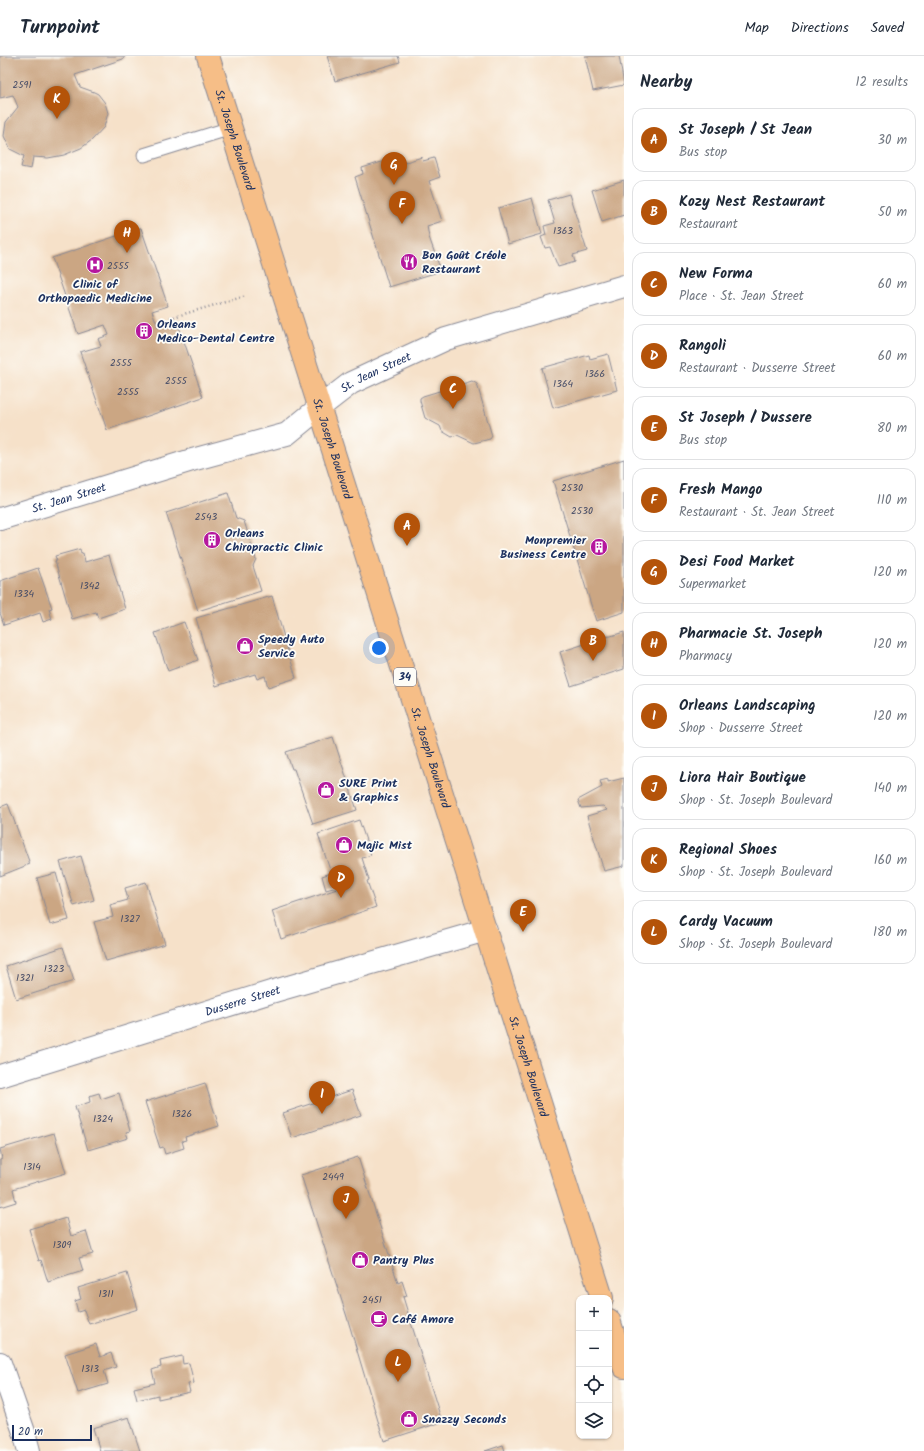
<!DOCTYPE html>
<meta charset="utf-8">
<style>
body{margin:0;font-family:Kalam,sans-serif;background:#f6f6f7;color:#1f2937}
.controls{position:absolute;right:12px;bottom:12px;display:grid;overflow:hidden;border-radius:8px;box-shadow:0 1px 3px #0004}
.controls button{width:36px;height:36px;display:grid;place-items:center;padding:0;border:0;border-bottom:1px solid #e0e1e3;background:#fff;color:#1f2937;font:20px sans-serif}
.scale{position:absolute;left:12px;bottom:10px;width:80px;box-sizing:border-box;padding-left:4px;border:2px solid #1b2f5e;border-top:0;font-size:11px;line-height:14px;white-space:nowrap;color:#1b2f5e;-webkit-text-stroke:3px #fdfcf7;paint-order:stroke}
.you{position:absolute;left:379px;top:592px;width:14px;height:14px;margin:-10px;border:3px solid #fff;border-radius:50%;background:#1a73e8;box-shadow:0 0 0 6px #1a73e833}
.badge{display:grid;place-items:center;width:26px;height:26px;border-radius:50%;background:#b45309;color:#fff;font-size:13px;font-weight:700}
.pin{position:absolute;translate:-50% -33px;filter:drop-shadow(0 1px 2px #0008)}
.pin::after{content:'';position:absolute;top:21px;width:14px;height:12px;background:inherit;clip-path:polygon(0 0,100% 0,50% 100%)}
.list{margin:0;padding:0;list-style:none}
h2{display:flex;justify-content:space-between;align-items:center;height:52px;margin:0;padding:0 16px;font-size:17px}
h2 small{font-size:13px;font-weight:400;color:#747a83}
.list li{display:grid;grid-template-columns:26px 1fr auto;gap:12px;align-items:center;box-sizing:border-box;height:64px;margin:0 8px 8px;padding:0 8px;border:1px solid #e0e1e3;border-radius:12px}
.list b{display:block;font-size:15px;white-space:nowrap}
.list p{margin:0;font-size:13px;white-space:nowrap;color:#747a83}
.list em{font-size:13px;font-style:normal;color:#747a83}
.icon{flex:none;width:22px;height:22px;fill:none;stroke:currentColor;stroke-width:2;stroke-linecap:round;stroke-linejoin:round}
.map{position:relative;flex:none;width:624px;height:1395px;overflow:hidden}
header{display:flex;align-items:center;gap:24px;box-sizing:border-box;height:56px;padding:0 20px;background:#fff;border-bottom:1px solid #e0e1e3}
header strong{font-size:19px}
nav{display:flex;gap:22px;margin-inline-start:auto;font-size:14px}
main{display:flex}
aside{flex:1;background:#fff}
.map>svg:first-child{display:block}
.building{fill:#cba683}
.lines{fill:none;stroke-linecap:round;stroke-linejoin:round}
.lane-casing{stroke:#888894;stroke-width:15}
.street-casing{stroke:#888894;stroke-width:24}
.primary-casing{stroke:#888894;stroke-width:24}
.path{stroke:#888894;stroke-width:2.5;stroke-dasharray:1 3;stroke-linecap:butt}
.lane{stroke:#fff;stroke-width:13}
.street{stroke:#fff;stroke-width:22}
.primary{stroke:#f6be87;stroke-width:22}
.labels{text-anchor:middle;dominant-baseline:central;stroke-width:3.5;stroke-linejoin:round;paint-order:stroke}
.number-label{font-size:10px;fill:#474d67}
.shield{fill:#fdfcf7;stroke:#5f6c8c;stroke-width:1}
.shield-label{font-size:11px;font-weight:bold;fill:#1b2f5e}
.street-label{font-size:12px;fill:#1b2f5e;stroke:#fdfcf7}
.poi-label{font-size:12px;font-weight:bold;fill:#1b2f5e;stroke:#fdfcf7;text-anchor:start}
</style>
<header>
<strong>Turnpoint</strong>
<nav><a>Map</a><a>Directions</a><a>Saved</a></nav>
</header>
<main>
<div class="map">
<svg width="624" height="1395" viewBox="0 0 624 1395">
<rect width="100%" height="100%" fill="#fdfcf7"/>
<filter id="ink" filterUnits="userSpaceOnUse"><feTurbulence type="fractalNoise" baseFrequency=".025" numOctaves="2"/><feDisplacementMap in="SourceGraphic" scale="8" xChannelSelector="R" yChannelSelector="G"/><feConvolveMatrix kernelMatrix="1 2 1 2 8 2 1 2 1" color-interpolation-filters="sRGB"/></filter>
<filter id="wash" filterUnits="userSpaceOnUse"><feTurbulence type="fractalNoise" baseFrequency=".012" numOctaves="4" result="noise"/><feDisplacementMap in="SourceGraphic" scale="16" xChannelSelector="R" yChannelSelector="G"/><feGaussianBlur stdDeviation="0.9" result="paint"/><feColorMatrix in="noise" values="0 0 0 0 0 0 0 0 0 0 0 0 0 0 0 0 0 1.4 0 .05"/><feComposite in="paint" operator="in"/></filter>
<g filter="url(#wash)">
<rect width="100%" height="100%" fill="#f6e1c9"/>
<g id="blocks">
<!-- building -->
<g class="building">
<path d="M0 0H125L123 3 75 19 80 31 94 36 98 38 105 47 108 57 104 71 92 84 81 92 64 99 48 102 33 101 31 113 21 111 24 100 10 93 4 80 6 66 18 51 13 39 0 42Z"/>
<path d="M327 0H398L400 6 335 25Z"/>
<path d="M585 0H619L624 29 593 35Z"/>
<path d="M422 101 423 105 434 102 440 121 429 125 442 165 427 170 429 181 441 215 389 231 355 121 363 118 362 112 385 105 387 112Z"/>
<path d="M624 124V159L602 166 592 134Z"/>
<path d="M569 138 587 195 573 199 575 206 558 211 550 191 545 192 541 181 546 179 544 170 555 167 548 144Z"/>
<path d="M532 142 542 178 508 188 498 152Z"/>
<path d="M140 172H141L168 250 152 255 158 271 177 265 203 341 107 374 80 296 101 290 98 283 109 279 105 269 78 278 52 202Z"/>
<path d="M608 298 617 334 553 352 542 312 589 299 590 303Z"/>
<path d="M472 325 477 328 492 380 490 383 474 387 457 379 452 381 442 375 440 370 425 362 420 345V342L423 340Z"/>
<path d="M624 403V556L596 565 553 425Z"/>
<path d="M228 437 236 462 244 465 256 503 253 510 261 535 198 555 166 457Z"/>
<path d="M80 493 81 498 83 497 85 506 109 499 125 553 98 562 96 556 72 563 55 505H57L55 500Z"/>
<path d="M38 512 52 552 49 553 52 563 43 566 40 557 4 569 0 557V525Z"/>
<path d="M272 540 296 622 268 631 265 620 257 623 255 618 216 630 196 562Z"/>
<path d="M184 566 198 604 168 615 155 577Z"/>
<path d="M624 576V613L571 630 560 596 594 585V579L603 581 611 580Z"/>
<path d="M333 681 357 754 313 768 294 713H292L286 696Z"/>
<path d="M624 722V810L604 815 587 760 607 754 603 750 581 752 578 744 602 731 600 725 608 723V726Z"/>
<path d="M8 748 30 808 0 820V751Z"/>
<path d="M359 764 371 799 362 802 369 824 367 825 376 851 281 883 272 855 337 833V831L326 834 322 820 331 817 318 778Z"/>
<path d="M81 800 94 844 74 850 60 806Z"/>
<path d="M56 817 69 864 50 869 37 822Z"/>
<path d="M146 826 165 888 106 905 94 866 113 861 110 849 128 844 125 832Z"/>
<path d="M63 891 74 925 16 943 6 910Z"/>
<path d="M205 1027 219 1070 185 1081 186 1084 182 1085 184 1092 165 1098 163 1091 160 1092 145 1046Z"/>
<path d="M352 1034 361 1059 292 1082 283 1057Z"/>
<path d="M99 1037 101 1043 119 1037 130 1075 126 1076 128 1082 88 1094 75 1051 90 1046 89 1040Z"/>
<path d="M54 1077 66 1117 13 1133 16 1146 0 1151V1104L2 1103 0 1093Z"/>
<path d="M358 1101 398 1227 402 1225 407 1240 403 1241 442 1366 384 1385 347 1261 301 1119Z"/>
<path d="M66 1162 71 1180 86 1175 93 1198 79 1202 83 1215 48 1226 41 1204 39 1205 29 1173Z"/>
<path d="M127 1217 138 1253 89 1268 84 1254 78 1256 75 1245 81 1243 78 1232Z"/>
<path d="M96 1288 100 1301 111 1297 116 1311 104 1315 108 1328 78 1337 65 1298Z"/>
<path d="M182 1300 183 1308 189 1307 194 1327 188 1328 190 1336 158 1343V1339L137 1344 134 1332 155 1327 152 1314 161 1311 160 1305Z"/>
<path d="M129 1361 140 1395H100L93 1372Z"/>
<path d="M503 1389 505 1395H485Z"/>
</g>
</g>
</g>
<g filter="url(#ink)">
<use href="#blocks" fill-opacity="0" stroke="#888894" stroke-width="1"/>
<g class="lines">
<defs>
<path id="lane" d="M144 99 231 72"/>
<g id="street">
<path id="s1" d="M0 463 192 404 287 378 320 351 351 327 446 283 624 230"/>
<path id="s2" d="M0 1020 271 936 486 874"/>
<path d="M0 1307 24 1376 29 1395"/>
</g>
<g id="primary">
<path id="s3" d="M208 0 602 1242"/>
<path d="M609 1264 624 1311"/>
</g>
</defs>
<!-- lane casing -->
<use href="#lane" class="lane-casing"/>
<!-- street casing -->
<use href="#street" class="street-casing"/>
<!-- primary casing -->
<use href="#primary" class="primary-casing"/>
<!-- path -->
<path class="path" d="M170 262 246 240"/>
<!-- lane -->
<use href="#lane" class="lane"/>
<!-- street -->
<use href="#street" class="street"/>
<!-- primary -->
<use href="#primary" class="primary"/>
</g>
</g>
<!-- icons -->
<defs>
<symbol id="restaurant-disc" viewBox="-11 -11 22 22"><circle r="9.5" fill="#b5179e" stroke="#fdfcf7"/><path d="M-5-6h1v4h1v-4h1v4h1v-4h1v5L-1.5 .5V6h-2V.5L-5-1ZM5-6V6H3V1.5H1.5Q1.5-4 5-6Z" fill="#fff"/></symbol>
<symbol id="hospital-disc" viewBox="-11 -11 22 22"><circle r="9.5" fill="#b5179e" stroke="#fdfcf7"/><path d="M-5-5h3v3.5h4V-5h3V5h-3V1.5h-4V5h-3Z" fill="#fff"/></symbol>
<symbol id="building-disc" viewBox="-11 -11 22 22"><circle r="9.5" fill="#b5179e" stroke="#fdfcf7"/><path d="M-4-6H4V6H1V3H-1V6H-4ZM-2.5-4.3h1.7v1.8h-1.7ZM.8-4.3h1.7v1.8H.8ZM-2.5-1h1.7V.8h-1.7ZM.8-1h1.7V.8H.8Z" fill="#fff"/></symbol>
<symbol id="shop-disc" viewBox="-11 -11 22 22"><circle r="9.5" fill="#b5179e" stroke="#fdfcf7"/><path d="M-5-2.5h2.3a2.7 3.5 0 0 1 5.4 0H5L5.5 6h-11ZM-1.5-2.5h3a1.5 2.3 0 0 0-3 0Z" fill="#fff"/></symbol>
<symbol id="cafe-disc" viewBox="-11 -11 22 22"><circle r="9.5" fill="#b5179e" stroke="#fdfcf7"/><path d="M-5.5-4.5H6V0H3Q3 3.5 0 3.5H-2.5Q-5.5 3.5-5.5 0ZM3-3.2v2h1.7v-2ZM-6 4.5H4V6H-6Z" fill="#fff"/></symbol>
</defs>
<g fill-rule="evenodd">
<use href="#restaurant-disc" x="399" y="196" width="20" height="20"/>
<use href="#hospital-disc" x="85" y="199" width="20" height="20"/>
<use href="#building-disc" x="134" y="265" width="20" height="20"/>
<use href="#building-disc" x="202" y="474" width="20" height="20"/>
<use href="#building-disc" x="589" y="481" width="20" height="20"/>
<use href="#shop-disc" x="235" y="580" width="20" height="20"/>
<use href="#shop-disc" x="316" y="724" width="20" height="20"/>
<use href="#shop-disc" x="334" y="779" width="20" height="20"/>
<use href="#shop-disc" x="350" y="1194" width="20" height="20"/>
<use href="#cafe-disc" x="369" y="1253" width="20" height="20"/>
<use href="#shop-disc" x="399" y="1353" width="20" height="20"/>
</g>
<g class="labels">
<!-- number labels -->
<g class="number-label">
<text x="22" y="29">2591</text>
<text x="563" y="175">1363</text>
<text x="118" y="210">2555</text>
<text x="121" y="307">2555</text>
<text x="595" y="318">1366</text>
<text x="176" y="325">2555</text>
<text x="563" y="328">1364</text>
<text x="128" y="336">2555</text>
<text x="572" y="432">2530</text>
<text x="582" y="455">2530</text>
<text x="206" y="461">2543</text>
<text x="90" y="530">1342</text>
<text x="24" y="538">1334</text>
<text x="130" y="863">1327</text>
<text x="54" y="913">1323</text>
<text x="25" y="922">1321</text>
<text x="182" y="1058">1326</text>
<text x="103" y="1063">1324</text>
<text x="32" y="1111">1314</text>
<text x="333" y="1121">2449</text>
<text x="62" y="1189">1309</text>
<text x="106" y="1238">1311</text>
<text x="372" y="1244">2451</text>
<text x="90" y="1313">1313</text>
</g>
<!-- shield labels -->
<rect class="shield" x="394" y="612" width="22" height="18" rx="3"/>
<g class="shield-label">
<text x="405" y="621">34</text>
</g>
<!-- street labels -->
<g class="street-label">
<text stroke="none"><textPath href="#s3" startOffset="88">St. Joseph Boulevard</textPath></text>
<text stroke="none"><textPath href="#s1" startOffset="408">St. Jean Street</textPath></text>
<text stroke="none"><textPath href="#s3" startOffset="412">St. Joseph Boulevard</textPath></text>
<text stroke="none"><textPath href="#s1" startOffset="72">St. Jean Street</textPath></text>
<text stroke="none"><textPath href="#s3" startOffset="736">St. Joseph Boulevard</textPath></text>
<text stroke="none"><textPath href="#s2" startOffset="254">Dusserre Street</textPath></text>
<text stroke="none"><textPath href="#s3" startOffset="1060">St. Joseph Boulevard</textPath></text>
</g>
<!-- poi labels -->
<g class="poi-label">
<text x="422" y="199">Bon Goût Créole<tspan x="422" dy="14">Restaurant</tspan></text>
<text x="95" y="228" text-anchor="middle">Clinic of<tspan x="95" dy="14">Orthopaedic Medicine</tspan></text>
<text x="157" y="268">Orleans<tspan x="157" dy="14">Medico-Dental Centre</tspan></text>
<text x="225" y="477">Orleans<tspan x="225" dy="14">Chiropractic Clinic</tspan></text>
<text x="586" y="484" text-anchor="end">Monpremier<tspan x="586" dy="14">Business Centre</tspan></text>
<text x="258" y="583">Speedy Auto<tspan x="258" dy="14">Service</tspan></text>
<text x="339" y="727">SURE Print<tspan x="339" dy="14">&amp; Graphics</tspan></text>
<text x="357" y="789">Majic Mist</text>
<text x="373" y="1204">Pantry Plus</text>
<text x="392" y="1263">Café Amore</text>
<text x="422" y="1363">Snazzy Seconds</text>
</g>
</g>
</svg>
<div class="controls">
<button>+</button>
<button>−</button>
<button><svg class="icon" aria-label="locate" viewBox="0 0 24 24"><circle cx="12" cy="12" r="6"/><path d="M12 2v4M12 18v4M2 12h4M18 12h4"/></svg></button>
<button><svg class="icon" aria-label="layers" viewBox="0 0 24 24"><path d="M12 4l9 5-9 5-9-5zM3 14l9 5 9-5"/></svg></button>
</div>
<div class="scale">20 m</div>
<div class="you"></div>
<div class="pin badge" style="left:407px;top:490px">A</div>
<div class="pin badge" style="left:593px;top:605px">B</div>
<div class="pin badge" style="left:453px;top:353px">C</div>
<div class="pin badge" style="left:341px;top:842px">D</div>
<div class="pin badge" style="left:523px;top:876px">E</div>
<div class="pin badge" style="left:402px;top:168px">F</div>
<div class="pin badge" style="left:394px;top:129px">G</div>
<div class="pin badge" style="left:127px;top:197px">H</div>
<div class="pin badge" style="left:322px;top:1058px">I</div>
<div class="pin badge" style="left:346px;top:1163px">J</div>
<div class="pin badge" style="left:57px;top:63px">K</div>
<div class="pin badge" style="left:398px;top:1326px">L</div>
</div>
<aside>
<h2>Nearby<small>12 results</small></h2>
<ul class="list">
<li><span class="badge">A</span><div><b>St Joseph / St Jean</b><p>Bus stop</p></div><em>30 m</em></li>
<li><span class="badge">B</span><div><b>Kozy Nest Restaurant</b><p>Restaurant</p></div><em>50 m</em></li>
<li><span class="badge">C</span><div><b>New Forma</b><p>Place · St. Jean Street</p></div><em>60 m</em></li>
<li><span class="badge">D</span><div><b>Rangoli</b><p>Restaurant · Dusserre Street</p></div><em>60 m</em></li>
<li><span class="badge">E</span><div><b>St Joseph / Dussere</b><p>Bus stop</p></div><em>80 m</em></li>
<li><span class="badge">F</span><div><b>Fresh Mango</b><p>Restaurant · St. Jean Street</p></div><em>110 m</em></li>
<li><span class="badge">G</span><div><b>Desi Food Market</b><p>Supermarket</p></div><em>120 m</em></li>
<li><span class="badge">H</span><div><b>Pharmacie St. Joseph</b><p>Pharmacy</p></div><em>120 m</em></li>
<li><span class="badge">I</span><div><b>Orleans Landscaping</b><p>Shop · Dusserre Street</p></div><em>120 m</em></li>
<li><span class="badge">J</span><div><b>Liora Hair Boutique</b><p>Shop · St. Joseph Boulevard</p></div><em>140 m</em></li>
<li><span class="badge">K</span><div><b>Regional Shoes</b><p>Shop · St. Joseph Boulevard</p></div><em>160 m</em></li>
<li><span class="badge">L</span><div><b>Cardy Vacuum</b><p>Shop · St. Joseph Boulevard</p></div><em>180 m</em></li>
</ul>
</aside>
</main>
